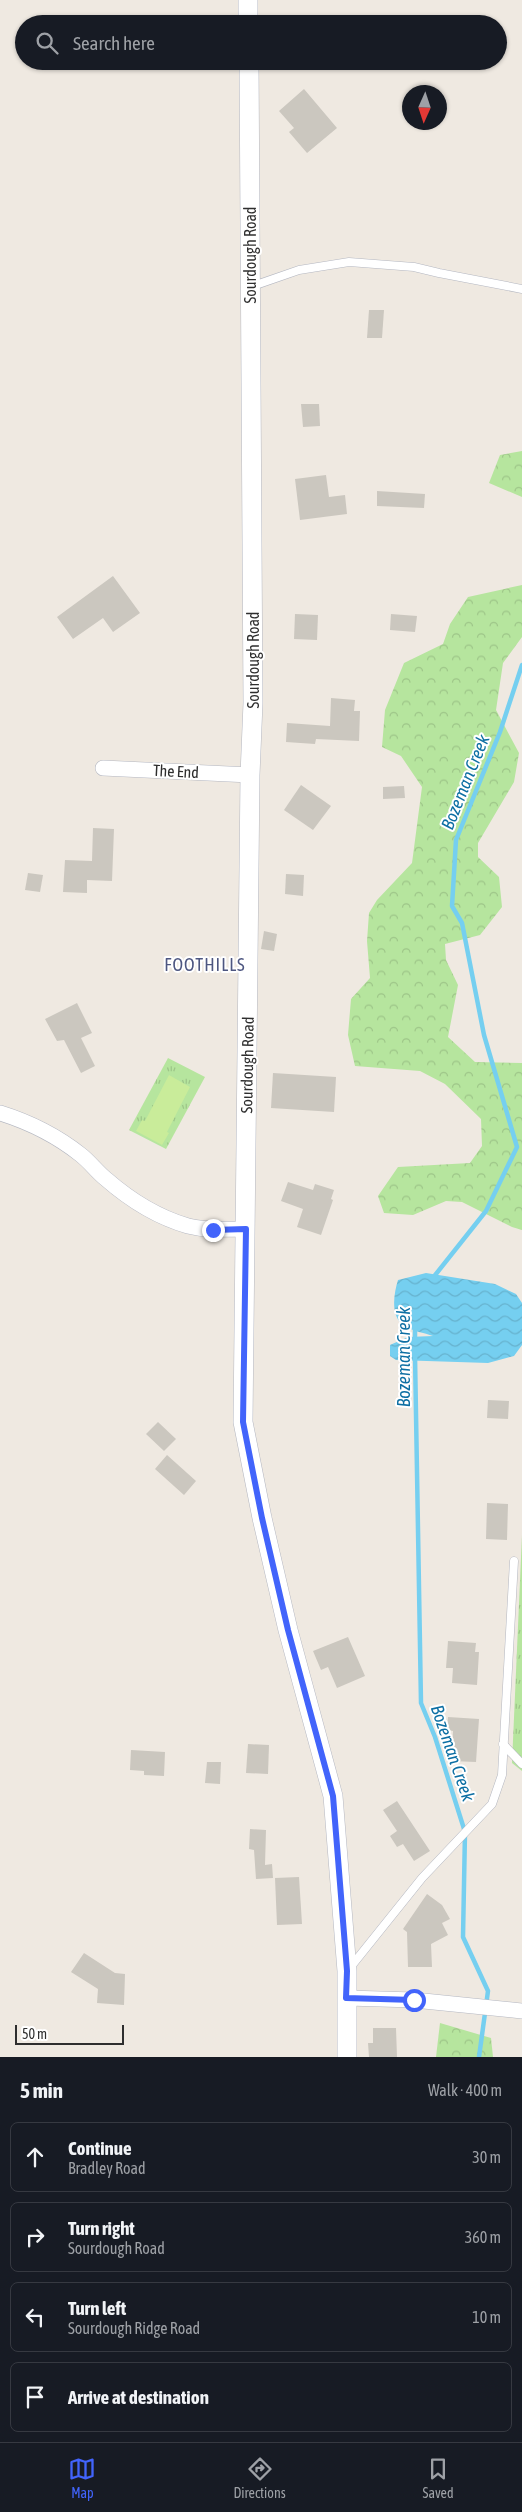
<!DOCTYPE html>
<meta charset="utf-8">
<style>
body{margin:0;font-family:"Asap Condensed",sans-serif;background:#20242c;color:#f1f3f6}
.compass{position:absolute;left:402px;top:85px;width:45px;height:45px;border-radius:50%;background:#171b24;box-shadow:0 1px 4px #0004;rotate:183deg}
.scale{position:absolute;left:15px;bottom:12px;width:109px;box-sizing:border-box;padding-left:5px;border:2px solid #2e2e2e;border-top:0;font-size:14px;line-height:18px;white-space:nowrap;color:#2e2e2e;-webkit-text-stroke:4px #fff;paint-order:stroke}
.stop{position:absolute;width:15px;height:15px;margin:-11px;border:4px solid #4264fb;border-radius:50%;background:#fff}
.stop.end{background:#4264fb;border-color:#fff;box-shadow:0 1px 5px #0008}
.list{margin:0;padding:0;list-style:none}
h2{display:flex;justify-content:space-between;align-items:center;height:65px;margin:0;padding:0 20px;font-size:21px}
h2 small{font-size:16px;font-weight:400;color:#9ea1a6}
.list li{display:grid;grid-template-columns:32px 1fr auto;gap:15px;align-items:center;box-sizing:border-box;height:70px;margin:0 10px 10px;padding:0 10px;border:1px solid #363941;border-radius:8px}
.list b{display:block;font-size:19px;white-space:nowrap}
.list p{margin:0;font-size:16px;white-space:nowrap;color:#9ea1a6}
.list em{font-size:16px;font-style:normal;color:#9ea1a6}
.icon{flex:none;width:28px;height:28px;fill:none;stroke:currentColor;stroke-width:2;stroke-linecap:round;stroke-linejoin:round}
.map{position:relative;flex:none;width:522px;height:2057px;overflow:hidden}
.search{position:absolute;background:#171b24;box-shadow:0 1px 4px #0004;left:15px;right:15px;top:15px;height:55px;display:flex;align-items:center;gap:12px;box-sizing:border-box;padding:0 18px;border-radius:28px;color:#9ea1a6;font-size:19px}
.sheet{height:385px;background:#171b24}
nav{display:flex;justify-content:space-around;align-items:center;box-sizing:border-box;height:70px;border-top:1px solid #363941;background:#171b24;font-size:14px;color:#9ea1a6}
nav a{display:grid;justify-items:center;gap:2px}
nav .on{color:#4264fb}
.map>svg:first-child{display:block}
.grass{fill:url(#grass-tufts)}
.forest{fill:url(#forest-crowns)}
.pitch{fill:#c9ec9a}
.water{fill:url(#water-waves)}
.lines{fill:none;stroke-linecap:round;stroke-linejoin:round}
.stream{stroke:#75cff0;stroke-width:4.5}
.building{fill:#cbc7bf}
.service-casing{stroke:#b4b7c1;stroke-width:9}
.minor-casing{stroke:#b4b7c1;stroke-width:16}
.tertiary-casing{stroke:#b4b7c1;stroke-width:20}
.service{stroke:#fff;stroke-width:8}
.minor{stroke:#fff;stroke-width:15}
.tertiary{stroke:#fff;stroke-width:19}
.route{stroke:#4264fb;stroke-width:6}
.labels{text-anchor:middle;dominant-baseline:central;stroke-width:4;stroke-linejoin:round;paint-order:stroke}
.street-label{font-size:16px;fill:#2e2e2e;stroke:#fff}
.water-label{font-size:18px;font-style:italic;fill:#0d6fa3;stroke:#fff}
.neighbourhood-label{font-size:18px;letter-spacing:1px;fill:#4d5680;stroke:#fff}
</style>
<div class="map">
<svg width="522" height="2057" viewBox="0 0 522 2057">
<defs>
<pattern id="grass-tufts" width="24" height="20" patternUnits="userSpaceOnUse" patternTransform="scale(1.25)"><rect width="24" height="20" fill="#b6e59e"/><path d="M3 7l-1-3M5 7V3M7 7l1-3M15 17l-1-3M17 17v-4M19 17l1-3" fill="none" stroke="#9dc588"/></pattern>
<pattern id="forest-crowns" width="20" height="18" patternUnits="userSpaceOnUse" patternTransform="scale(1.25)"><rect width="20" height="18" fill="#b6e59e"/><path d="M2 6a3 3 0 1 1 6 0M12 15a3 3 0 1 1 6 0" fill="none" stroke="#9dc588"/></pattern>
<pattern id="water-waves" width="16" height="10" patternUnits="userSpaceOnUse" patternTransform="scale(1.25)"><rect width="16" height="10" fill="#75cff0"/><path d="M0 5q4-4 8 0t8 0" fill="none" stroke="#66b2ce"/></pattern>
</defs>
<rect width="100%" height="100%" fill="#efe9e1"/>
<!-- grass -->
<g class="grass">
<path d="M168 1058 205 1077 166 1149 129 1130Z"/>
<path d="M522 1535V1771L512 1763Z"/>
</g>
<!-- forest -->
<g class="forest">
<path d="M522 451V497L489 483 500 455Z"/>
<path d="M522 585V637L503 663 496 710 519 753 514 782 478 843V857L499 877 502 907 480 935 445 944 446 960 458 985 448 1037 475 1062 522 1063V1230L512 1227 462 1202 446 1201 413 1215 384 1213 378 1196 398 1167 470 1163 482 1146 481 1119 445 1084 420 1071 355 1066 348 1035 351 999 370 978 367 941 369 913 377 900 412 863 422 787 401 756 382 747 385 710 404 663 443 644 450 624 468 597Z"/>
<path d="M440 2023 491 2038 493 2057H436Z"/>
</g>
<!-- pitch -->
<path class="pitch" d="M169 1075 190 1087 167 1132 169 1133 162 1145 136 1131 142 1120 145 1121Z"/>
<!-- water -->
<path class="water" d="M426 1273 495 1284 516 1294 522 1303V1345L514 1356 488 1363 396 1360 390 1356V1345L408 1337 433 1336C425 1333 411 1331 403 1325 390 1315 394 1293 398 1280Z"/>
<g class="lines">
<!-- stream -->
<g class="stream">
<path d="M432 1279 486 1211 517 1147 484 1035 462 923 452 906 456 840 500 732 522 665"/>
<path d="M415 1326V1343"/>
<path d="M415 1356 421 1703 435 1737 465 1832 463 1937 488 1991 479 2057"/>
</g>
</g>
<!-- building -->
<g class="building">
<path d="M304 89 337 128 307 153 289 132 294 128 279 111Z"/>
<path d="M369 310H384L382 338H367Z"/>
<path d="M301 404H319L320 426 303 427Z"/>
<path d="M326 475 329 497 345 495 347 514 300 520 295 479Z"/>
<path d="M377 491 425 494 424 508 377 506Z"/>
<path d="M113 576 140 613 113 632 103 618 73 639 57 617Z"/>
<path d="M295 614 318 615 317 640 294 639Z"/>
<path d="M391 614 417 616 415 632 390 630Z"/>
<path d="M331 698 355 700 354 711H360L359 741 316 739 315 744 286 742 287 723 330 726Z"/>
<path d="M301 785 331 806 313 830 284 810Z"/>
<path d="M404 786 405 798 383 799V787Z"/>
<path d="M93 828 114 829 112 881 87 880V893L63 892 65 860 92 861Z"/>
<path d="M28 873 43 875 40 892 25 890Z"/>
<path d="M286 874 304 875 303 896 285 894Z"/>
<path d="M264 931 277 934 274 951 261 949Z"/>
<path d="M77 1003 92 1033 81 1038 95 1066 81 1073 64 1040 57 1041 45 1019Z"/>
<path d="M273 1073 336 1077 334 1112 271 1108Z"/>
<path d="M288 1182 313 1190 315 1184 334 1190 331 1199 333 1200 321 1235 297 1227 303 1209 281 1201Z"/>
<path d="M488 1400 509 1401 508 1419 487 1418Z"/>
<path d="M158 1422 176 1439 164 1451 146 1434Z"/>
<path d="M167 1455 196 1481 184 1495 155 1469Z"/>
<path d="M487 1503 508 1504 507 1540 486 1539Z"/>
<path d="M348 1637 365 1676 337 1688 328 1667 321 1670 313 1651Z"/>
<path d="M448 1641 476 1643 475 1652H479L477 1685 452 1683 453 1668H446Z"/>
<path d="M448 1717 479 1719 476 1762 451 1761 453 1731 447 1730Z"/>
<path d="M248 1744 269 1745 268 1774 246 1773Z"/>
<path d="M131 1750 165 1752 164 1776 144 1775V1771L130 1770Z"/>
<path d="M207 1762H221L220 1784 205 1783Z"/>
<path d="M397 1801 430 1851 414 1861 403 1844 397 1847 390 1836 397 1831 383 1810Z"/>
<path d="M250 1829 266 1830 265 1865 272 1864 273 1878 256 1879 254 1850 249 1849Z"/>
<path d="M299 1877 302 1924 277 1925 275 1878Z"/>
<path d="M427 1894 442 1905 450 1919 442 1923 448 1935 431 1944 432 1967H408L407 1932 403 1929Z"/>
<path d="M84 1953 115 1973 125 1974 124 2005 97 2003 98 1989 71 1972Z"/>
<path d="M373 2028H396L397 2057H369L368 2043H373Z"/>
</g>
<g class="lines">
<defs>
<g id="service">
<path d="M250 287 299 270 349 262 414 267 439 273 522 289"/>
<path d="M503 1744 522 1764"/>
<path d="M349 1969 422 1878 492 1804 502 1775 514 1561"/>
</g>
<g id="minor">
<path d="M103 768 250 775"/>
<path d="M0 1113C29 1122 57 1136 81 1155 90 1162 97 1172 106 1179 130 1200 157 1217 188 1226 207 1231 226 1229 246 1229"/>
<path d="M347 1998 414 2000 522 2011"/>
</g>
<g id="tertiary">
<path d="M248 0V24"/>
<path d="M249 61 253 703 250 775 243 1422 262 1518 288 1630 333 1796 347 1971V2057"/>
</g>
</defs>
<!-- service casing -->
<use href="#service" class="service-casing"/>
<!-- minor casing -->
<use href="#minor" class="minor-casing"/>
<!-- tertiary casing -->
<use href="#tertiary" class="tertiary-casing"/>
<!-- service -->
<use href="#service" class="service"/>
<!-- minor -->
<use href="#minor" class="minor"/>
<!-- tertiary -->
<use href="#tertiary" class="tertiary"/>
</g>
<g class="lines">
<!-- route -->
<path class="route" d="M213 1230 246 1229 243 1422 262 1518 288 1630 333 1796 347 1971 346 1998 414 2000"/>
</g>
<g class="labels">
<!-- street labels -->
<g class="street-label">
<text transform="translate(250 255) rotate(-90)">Sourdough Road</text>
<text transform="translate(253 660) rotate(-90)">Sourdough Road</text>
<text transform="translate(176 771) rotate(3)">The End</text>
<text transform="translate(247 1065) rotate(-89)">Sourdough Road</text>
</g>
<!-- water labels -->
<g class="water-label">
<text transform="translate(465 782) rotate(-68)">Bozeman Creek</text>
<text transform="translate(403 1357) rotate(-90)">Bozeman Creek</text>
<text transform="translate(453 1753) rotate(71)">Bozeman Creek</text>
</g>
<!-- neighbourhood labels -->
<g class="neighbourhood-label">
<text x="205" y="964">FOOTHILLS</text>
</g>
</g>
</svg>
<svg class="compass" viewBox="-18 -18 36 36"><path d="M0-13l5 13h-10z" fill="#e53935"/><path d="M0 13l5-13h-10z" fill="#9ea1a6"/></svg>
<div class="scale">50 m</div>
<div class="stop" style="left:414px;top:2000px"></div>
<div class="stop end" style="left:213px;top:1230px"></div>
<div class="search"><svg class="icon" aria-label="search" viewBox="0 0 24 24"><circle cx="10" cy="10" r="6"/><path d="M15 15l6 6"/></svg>Search here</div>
</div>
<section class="sheet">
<h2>5 min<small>Walk · 400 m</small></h2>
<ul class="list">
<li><svg class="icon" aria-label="ahead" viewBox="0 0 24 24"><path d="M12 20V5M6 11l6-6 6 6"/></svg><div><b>Continue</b><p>Bradley Road</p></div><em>30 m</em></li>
<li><svg class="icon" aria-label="right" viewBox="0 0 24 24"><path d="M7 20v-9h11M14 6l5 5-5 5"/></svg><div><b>Turn right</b><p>Sourdough Road</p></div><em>360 m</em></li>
<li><svg class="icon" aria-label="left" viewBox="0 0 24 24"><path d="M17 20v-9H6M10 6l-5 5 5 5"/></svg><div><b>Turn left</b><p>Sourdough Ridge Road</p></div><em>10 m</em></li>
<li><svg class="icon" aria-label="arrive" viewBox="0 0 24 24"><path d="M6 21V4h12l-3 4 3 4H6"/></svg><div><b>Arrive at destination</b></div></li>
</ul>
</section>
<nav>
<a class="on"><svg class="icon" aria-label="map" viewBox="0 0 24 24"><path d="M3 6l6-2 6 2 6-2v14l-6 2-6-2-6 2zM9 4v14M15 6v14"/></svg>Map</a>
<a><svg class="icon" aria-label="directions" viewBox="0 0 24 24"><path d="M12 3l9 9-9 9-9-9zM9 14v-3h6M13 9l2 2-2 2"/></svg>Directions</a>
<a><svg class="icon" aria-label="saved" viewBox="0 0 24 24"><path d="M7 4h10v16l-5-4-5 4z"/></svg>Saved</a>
</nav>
